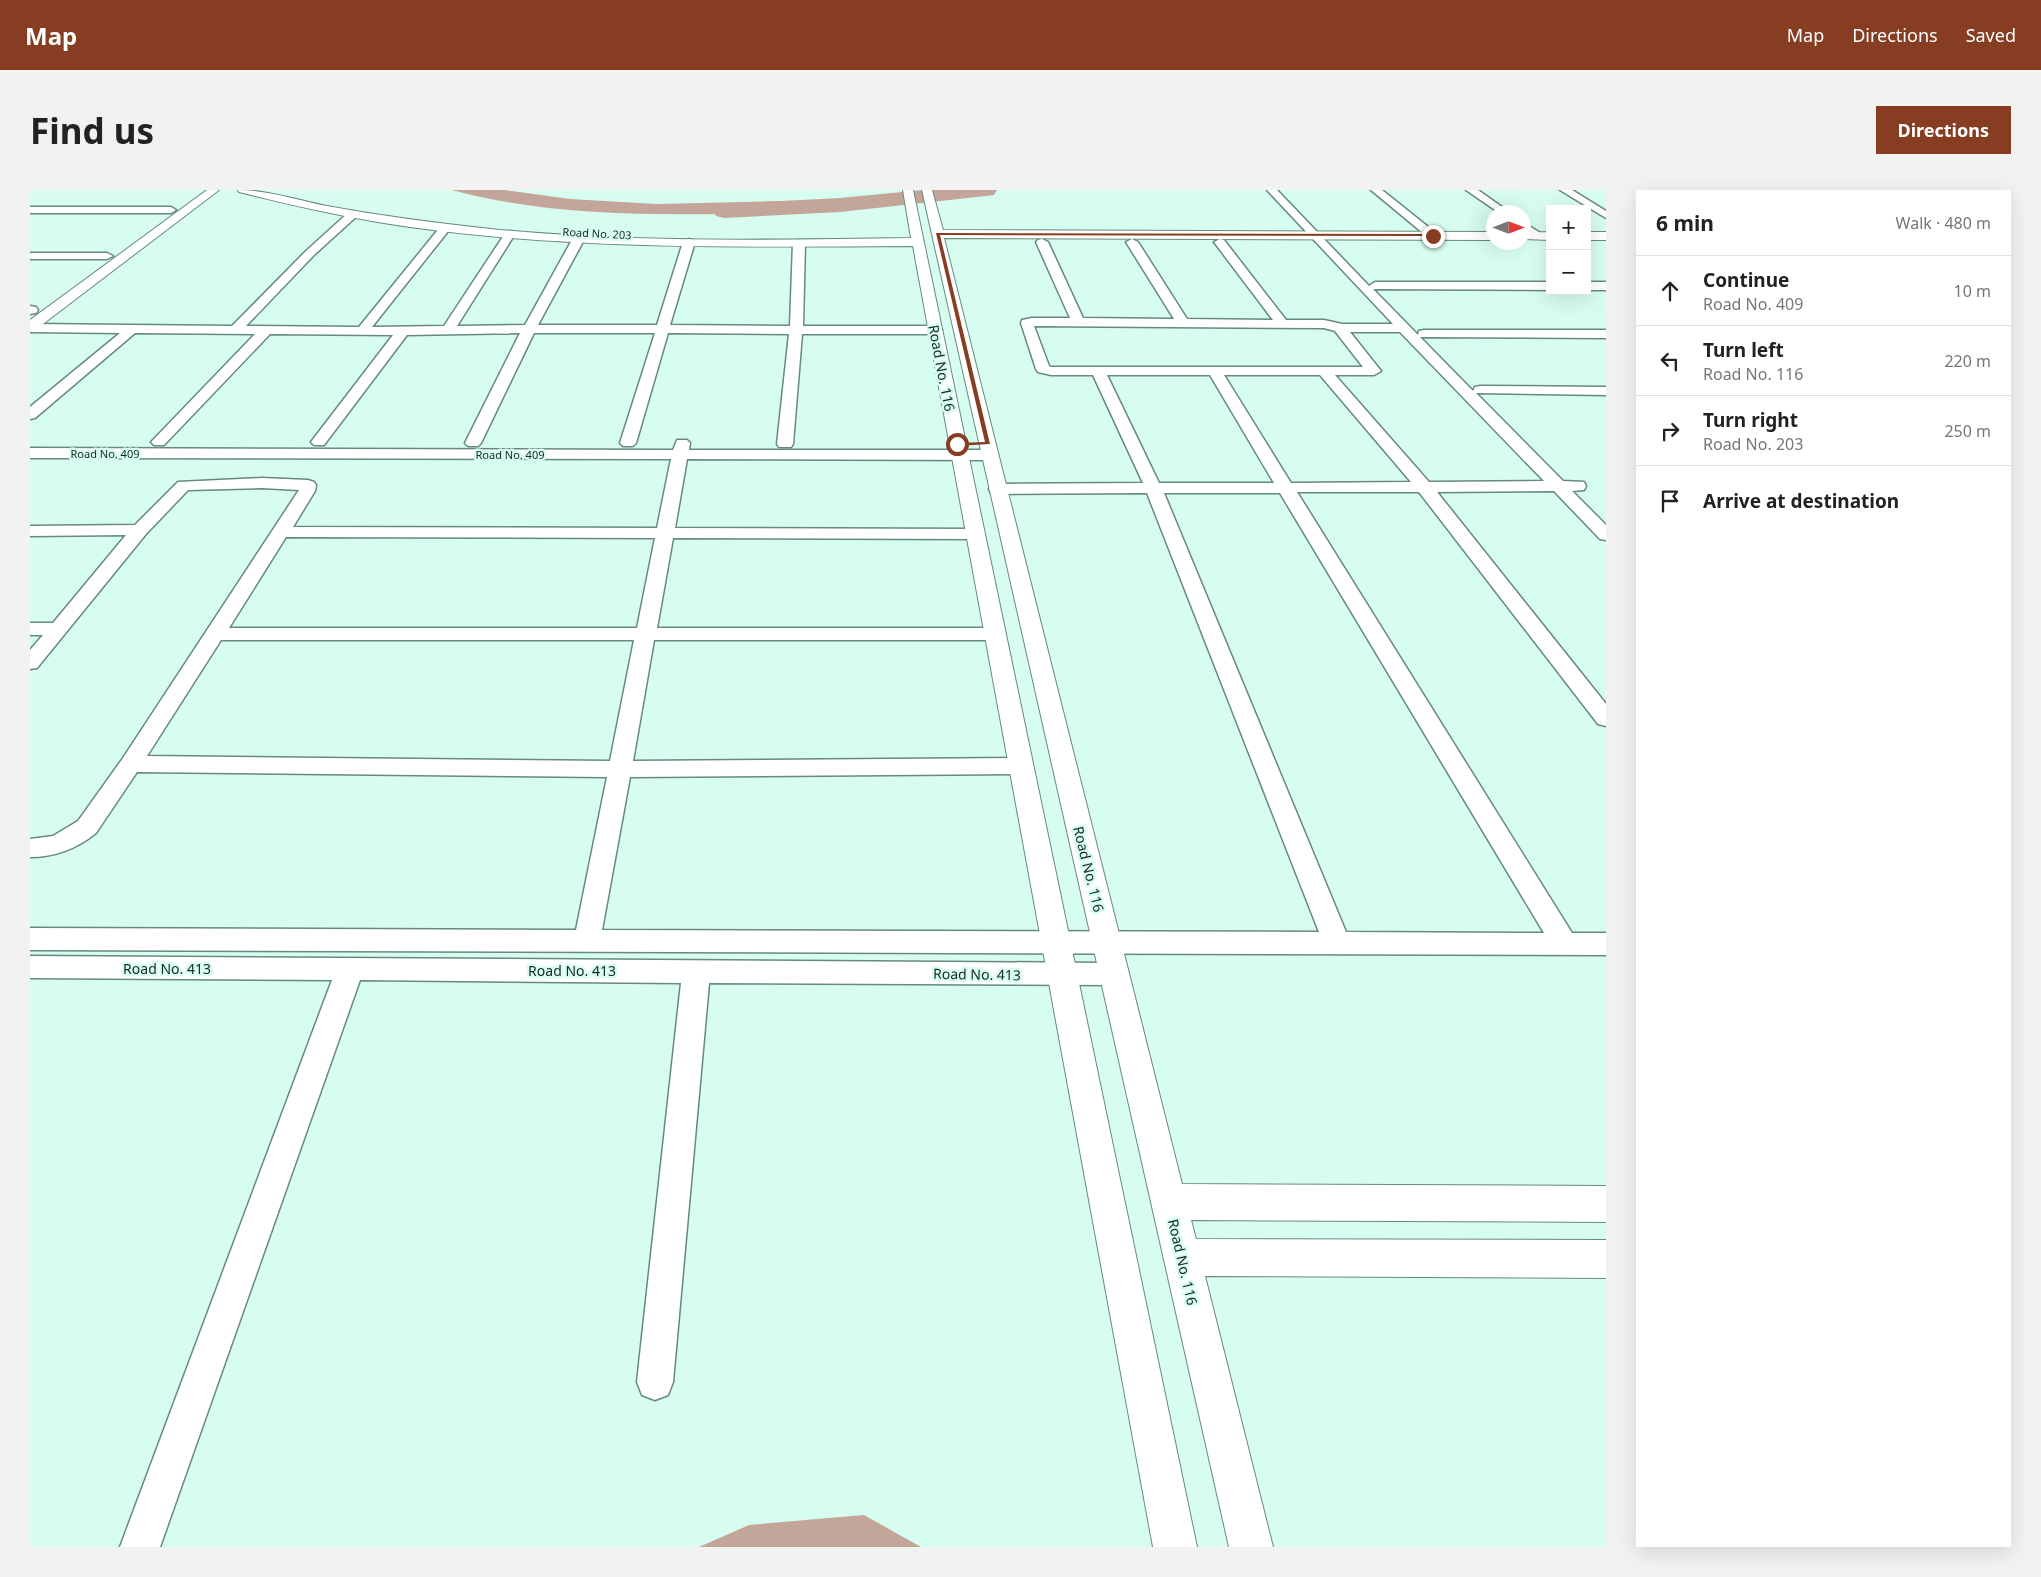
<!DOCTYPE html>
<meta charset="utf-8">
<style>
body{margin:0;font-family:"Noto Sans",sans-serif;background:#f2f2f2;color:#222}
.controls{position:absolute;right:15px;top:15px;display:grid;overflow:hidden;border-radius:0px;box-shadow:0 5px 20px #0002}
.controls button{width:45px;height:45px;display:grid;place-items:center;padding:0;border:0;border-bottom:1px solid #e0e0e0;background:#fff;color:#222;font:25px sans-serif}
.compass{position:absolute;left:1456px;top:15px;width:45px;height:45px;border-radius:50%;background:#fff;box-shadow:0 5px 20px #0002;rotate:90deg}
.stop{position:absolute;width:15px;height:15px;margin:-11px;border:4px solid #863d21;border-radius:50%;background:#fff}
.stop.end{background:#863d21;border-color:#fff;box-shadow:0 1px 5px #0008}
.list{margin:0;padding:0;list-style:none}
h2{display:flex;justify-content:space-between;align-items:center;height:65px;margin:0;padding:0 20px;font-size:21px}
h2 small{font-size:16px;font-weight:400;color:#767676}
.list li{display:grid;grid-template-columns:32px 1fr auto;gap:15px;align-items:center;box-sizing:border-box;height:70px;padding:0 20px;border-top:1px solid #e0e0e0}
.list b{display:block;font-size:19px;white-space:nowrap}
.list p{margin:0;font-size:16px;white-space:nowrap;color:#767676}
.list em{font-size:16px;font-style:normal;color:#767676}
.icon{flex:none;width:28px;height:28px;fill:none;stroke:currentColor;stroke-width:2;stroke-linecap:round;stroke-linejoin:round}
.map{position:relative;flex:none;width:1576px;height:1357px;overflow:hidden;border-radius:0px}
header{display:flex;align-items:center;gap:30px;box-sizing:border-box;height:70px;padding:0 25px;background:#863d21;color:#fff}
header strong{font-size:24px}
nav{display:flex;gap:28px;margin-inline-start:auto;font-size:18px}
.intro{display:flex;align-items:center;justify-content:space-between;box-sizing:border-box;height:120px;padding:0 30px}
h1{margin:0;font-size:35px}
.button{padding:12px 22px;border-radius:0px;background:#863d21;color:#fff;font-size:18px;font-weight:700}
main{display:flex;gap:30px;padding:0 30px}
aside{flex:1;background:#fff;border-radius:0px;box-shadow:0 5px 20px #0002}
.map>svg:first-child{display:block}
.water{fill:#c4a59a}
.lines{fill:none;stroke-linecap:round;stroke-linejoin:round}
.river{fill:#c4a59a;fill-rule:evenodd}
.minor-casing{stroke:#67897e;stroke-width:3}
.tertiary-casing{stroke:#67897e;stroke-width:2}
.minor{fill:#fff;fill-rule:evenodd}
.tertiary{fill:#fff;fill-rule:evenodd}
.route{fill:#863d21}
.labels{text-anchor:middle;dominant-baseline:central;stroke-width:5;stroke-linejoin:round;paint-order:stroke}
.far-street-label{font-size:11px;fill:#192723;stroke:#d7fdf0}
.street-label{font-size:14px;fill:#192723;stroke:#d7fdf0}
</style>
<header>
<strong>Map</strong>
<nav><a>Map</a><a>Directions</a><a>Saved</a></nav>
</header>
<div class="intro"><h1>Find us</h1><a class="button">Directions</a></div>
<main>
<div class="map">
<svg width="1576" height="1357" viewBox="0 0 1576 1357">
<rect width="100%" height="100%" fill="#d7fdf0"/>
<!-- water -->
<g class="water">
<path d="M422 0H474L540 9 626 14 751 11 765 12 769 15 764 21 741 23C636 25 525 28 422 0Z"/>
<path d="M834 1325 891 1357H669L719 1335Z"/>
</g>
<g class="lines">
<!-- river -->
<path class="river" d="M893 0H967L964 5 956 6 810 22 694 28 686 26 683 21 686 16 694 14 810 8Z"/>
<defs>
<g id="minor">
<path d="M1237 0H1247L1339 96 1345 92H1520V100L1343 99 1388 145 1389 141 1394 140H1576V148L1390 147 1443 201 1445 197 1450 196 1576 197V205L1446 203 1533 291 1554 292 1556 296 1554 300 1542 301 1576 335V350L1570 349 1524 301 1407 302 1576 514V536L1568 534 1389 302H1267L1542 743H1576V765L0 760V738L546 740 577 587 107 582 66 643C46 659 25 667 0 667V649L23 646 48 631 93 568 269 300 232 298 158 300 116 344 7 478 0 479V460L13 445H0V433H23L96 345 0 346V336L105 335 148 292 232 288 278 290 284 292 286 295 285 301 263 337 627 338 641 269 0 268V258L643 260 647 250H657L660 253 659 260H960L966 262 968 265 966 268 960 270 657 269 645 338 945 339 951 340 954 344 951 348 945 349 643 348 627 438H964L971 440 974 444 971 448 964 450H624L603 571 990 568 998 570 1001 576 998 582 990 584 600 587 572 740 1289 742 1117 303 967 304 961 303 959 299 961 295 967 294 1113 293 1063 185H1021L1008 182 1006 179 991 133 992 130 1002 128H1040L1006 52 1008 50 1012 49 1018 52 1053 128 1144 129 1096 52 1102 49 1108 52 1157 129 1243 130 1184 52 1190 49 1194 50 1256 130H1294L1312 134H1363ZM1004 136 1294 138 1305 141 1333 177H1021L1019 176ZM1320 142H1370L1514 291 1399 292 1305 185H1344L1351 181ZM1077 185H1180L1244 293H1129ZM1194 185H1290L1381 292 1261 293ZM1134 303H1250L1514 743 1316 742ZM256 347 625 348 607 438H199ZM191 450H604L580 571 117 566Z"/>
<path d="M1341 0H1352L1407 44 1408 46 1407 48H1399Z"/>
<path d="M1436 0H1448L1479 22H1468Z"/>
<path d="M1530 0H1542L1576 21V28Z"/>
<path d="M0 17H141L146 20 141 23H0Z"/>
<path d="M323 21 328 24 327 26 284 65 216 136 329 137 411 36H419L420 38 419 40 342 137 414 136 476 42 480 41 485 44 427 136 495 135 543 48 549 45 555 48 508 135H627L653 52 659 49 665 52 640 135 760 136 763 53 769 50 775 53 773 136H905L912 140 905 144H772L763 254 761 257H749L747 254 759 144 638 143 606 253 603 256H593L590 253 625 143H504L451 253 448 256H438L435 253 490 143 377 145 294 255H284L281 252 363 145 240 144 134 255H124L121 252 124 249 225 144 105 143 5 228 0 229V217L90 143 0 142V134L202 136 276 61 319 22Z"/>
<path d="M1494 33 1512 44 1513 46 1512 48H1504L1494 41Z"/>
<path d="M0 63H77L83 66 77 69H0Z"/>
<rect x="1557" y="92" width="19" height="8"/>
<path d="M0 116 6 117 8 120 6 123 0 124Z"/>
<path d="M0 766 1084 773 1094 776 1098 784 1094 792 1084 795 679 793 643 1192 638 1205 625 1210 612 1205 607 1192 651 793 330 790 130 1357H90L302 790 0 788Z"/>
</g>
<g id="tertiary">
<path d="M177 0H189L5 140 0 141V130Z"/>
<path d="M208 0C238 0 267 10 297 16 351 26 406 33 461 39 601 53 742 50 881 48L873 0H883L1167 1357H1123L883 56C715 57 546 60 380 37 322 29 265 16 209 2Z"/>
<path d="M892 0H902L913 40 1464 42V50L914 48 1152 994 1576 996V1032L1161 1030 1166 1049 1576 1050V1088L1175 1086 1243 1357H1199Z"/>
<path d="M1520 42V50L1494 49V43Z"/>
<rect x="1557" y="42" width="19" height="8"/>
</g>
</defs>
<!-- minor casing -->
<use href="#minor" class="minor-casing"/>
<!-- tertiary casing -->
<use href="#tertiary" class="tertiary-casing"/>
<!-- minor -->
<use href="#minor" class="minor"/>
<!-- tertiary -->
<use href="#tertiary" class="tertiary"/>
</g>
<!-- route -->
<path class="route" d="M906 43 1403 44 1405 46 910 45 960 254 927 256 926 253 955 252Z"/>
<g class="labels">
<!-- far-street labels -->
<g class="far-street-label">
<text transform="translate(567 43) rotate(3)">Road No. 203</text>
<text x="75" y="263">Road No. 409</text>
<text x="480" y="264">Road No. 409</text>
</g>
<!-- street labels -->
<g class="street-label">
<text transform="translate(912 178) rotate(79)">Road No. 116</text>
<text transform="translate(1059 679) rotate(76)">Road No. 116</text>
<text x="137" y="778">Road No. 413</text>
<text x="542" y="780">Road No. 413</text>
<text transform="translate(947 784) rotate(1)">Road No. 413</text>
<text transform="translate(1153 1072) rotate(77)">Road No. 116</text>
</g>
</g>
</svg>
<div class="controls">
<button>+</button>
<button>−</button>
</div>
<svg class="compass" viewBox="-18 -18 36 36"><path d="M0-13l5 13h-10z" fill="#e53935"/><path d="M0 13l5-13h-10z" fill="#767676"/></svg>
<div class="stop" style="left:927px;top:254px"></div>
<div class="stop end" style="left:1403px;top:46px"></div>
</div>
<aside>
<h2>6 min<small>Walk · 480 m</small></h2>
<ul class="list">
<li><svg class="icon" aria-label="ahead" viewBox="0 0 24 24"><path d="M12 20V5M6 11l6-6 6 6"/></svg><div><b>Continue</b><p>Road No. 409</p></div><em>10 m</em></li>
<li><svg class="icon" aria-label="left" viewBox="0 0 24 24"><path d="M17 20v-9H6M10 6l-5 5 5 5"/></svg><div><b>Turn left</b><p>Road No. 116</p></div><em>220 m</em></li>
<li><svg class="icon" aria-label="right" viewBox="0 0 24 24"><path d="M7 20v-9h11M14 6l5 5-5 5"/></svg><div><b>Turn right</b><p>Road No. 203</p></div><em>250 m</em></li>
<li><svg class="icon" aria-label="arrive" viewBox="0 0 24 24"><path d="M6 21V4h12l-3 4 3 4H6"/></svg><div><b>Arrive at destination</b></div></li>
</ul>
</aside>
</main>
